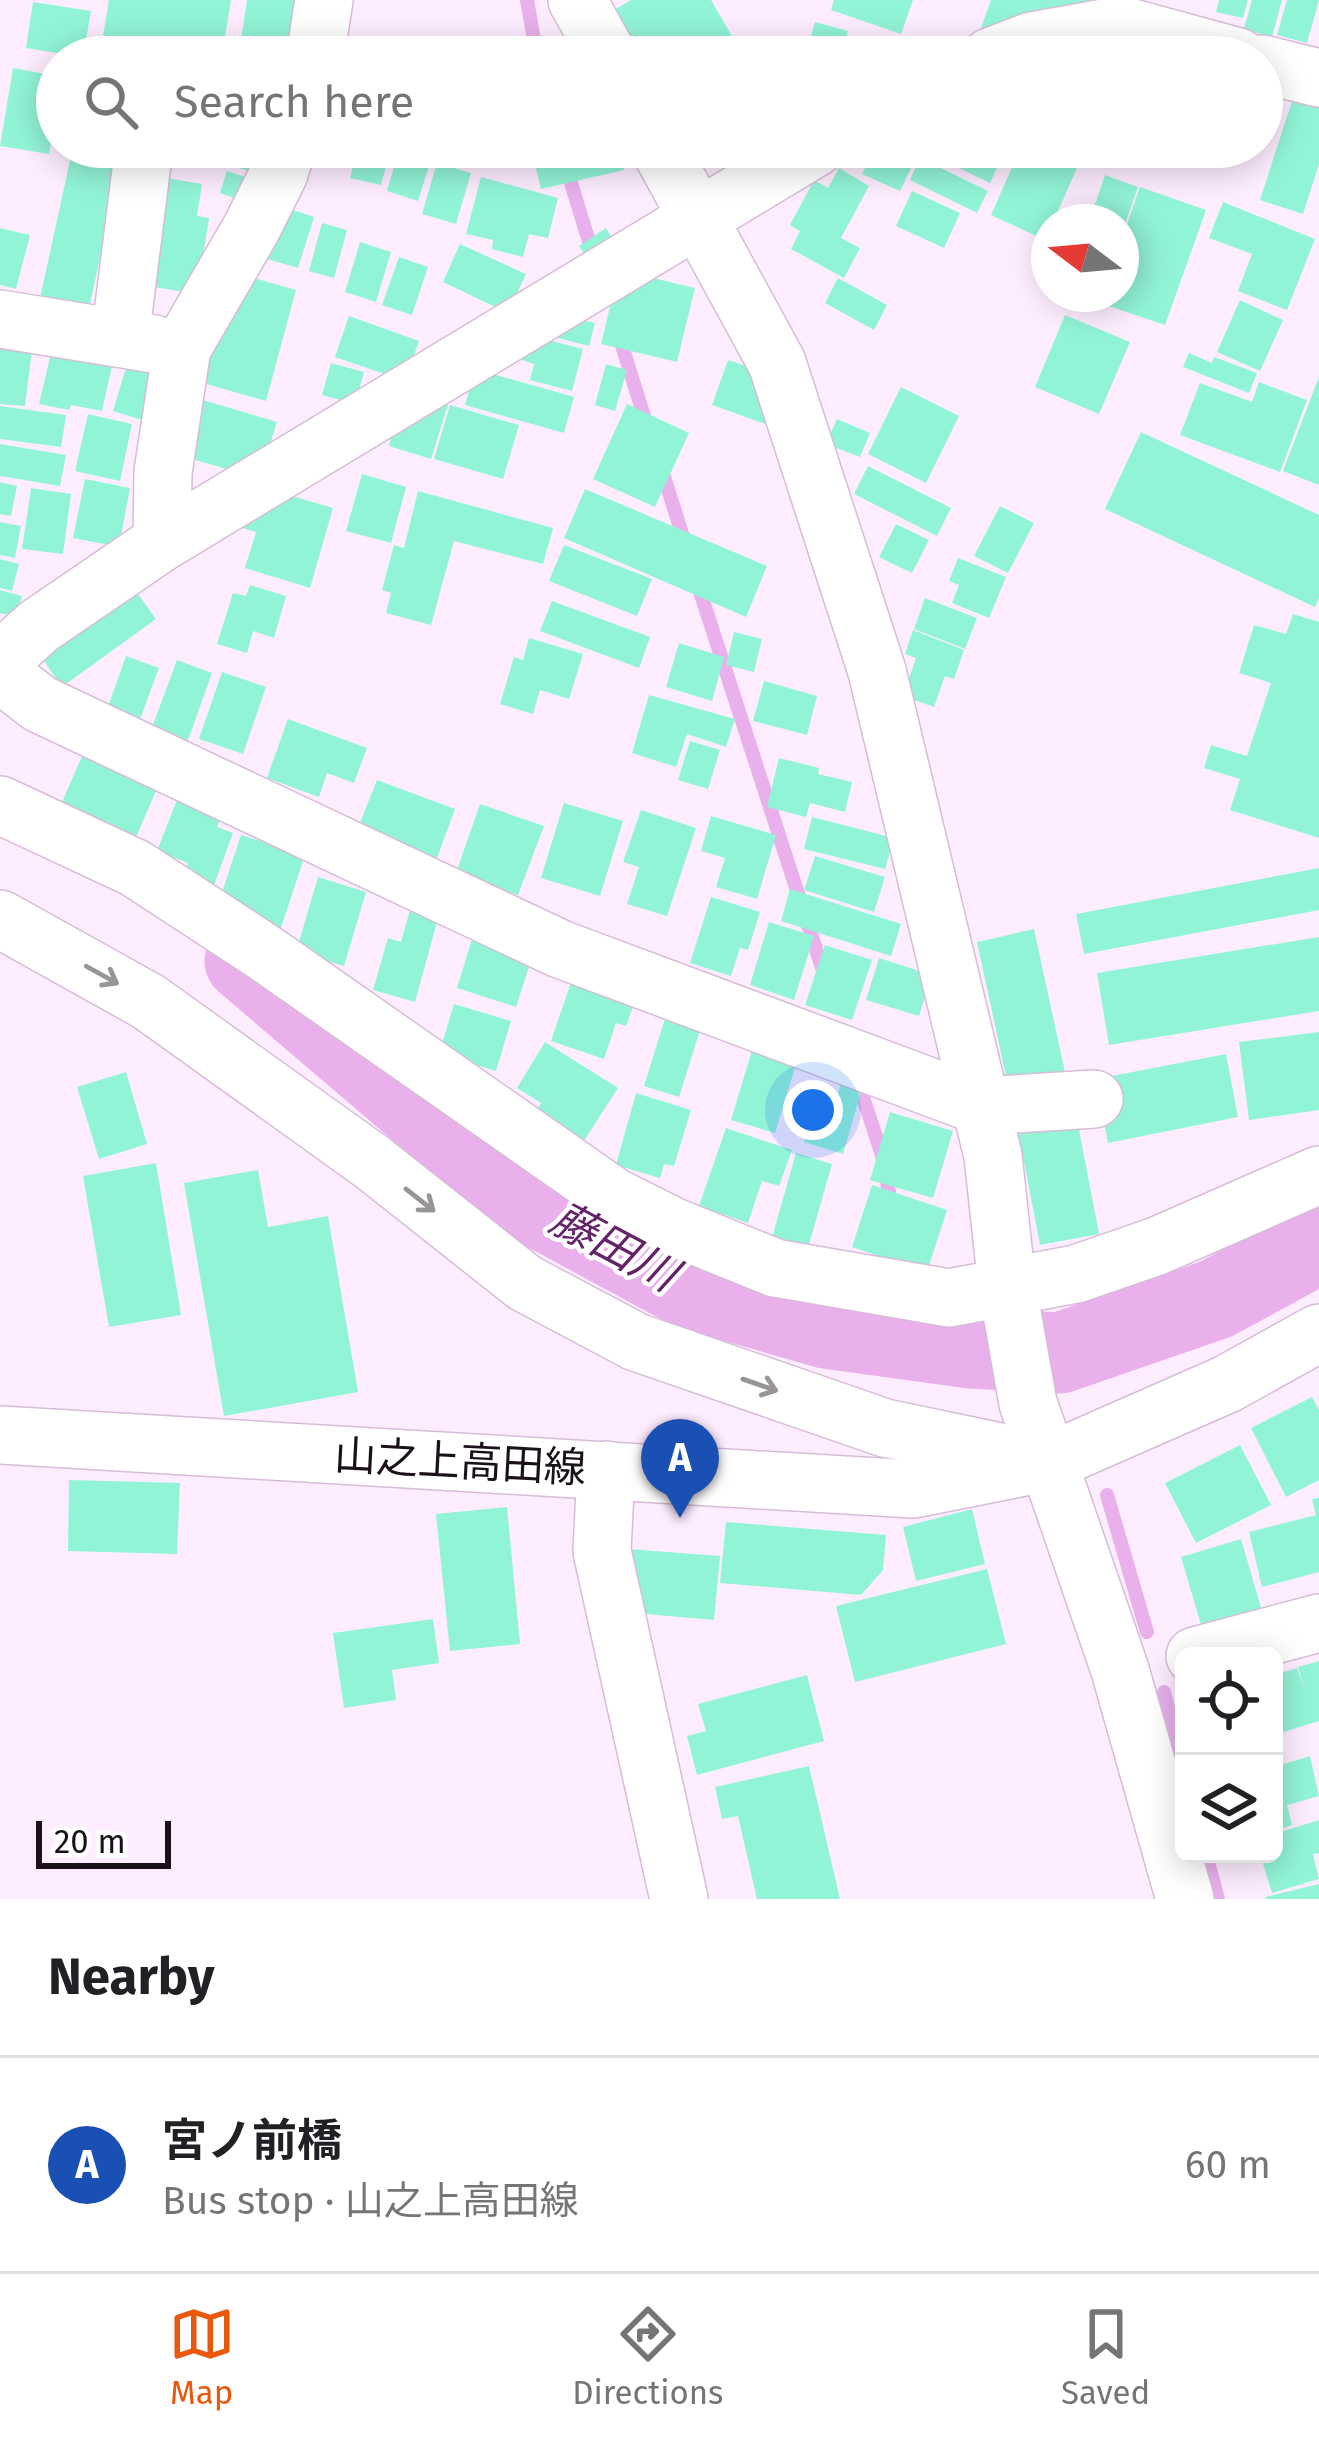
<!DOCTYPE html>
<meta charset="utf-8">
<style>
body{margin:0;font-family:"Fira Sans","Noto Sans JP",sans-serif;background:#f6f6f6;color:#202124}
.controls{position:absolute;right:36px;bottom:36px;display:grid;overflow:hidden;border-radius:18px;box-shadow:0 6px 30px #0003}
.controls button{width:108px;height:108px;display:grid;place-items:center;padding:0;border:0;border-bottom:3px solid #e0e0e0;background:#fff;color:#202124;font:60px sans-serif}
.compass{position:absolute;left:1031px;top:204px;width:108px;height:108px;border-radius:50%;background:#fff;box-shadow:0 6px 30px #0003;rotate:286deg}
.scale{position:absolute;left:36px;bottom:30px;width:135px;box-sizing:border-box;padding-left:12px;border:6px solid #1b111b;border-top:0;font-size:33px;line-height:42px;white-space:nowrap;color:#1b111b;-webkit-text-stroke:9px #fff;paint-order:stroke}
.you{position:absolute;left:813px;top:1110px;width:42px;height:42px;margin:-30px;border:9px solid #fff;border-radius:50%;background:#1a73e8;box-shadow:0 0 0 18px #1a73e833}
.badge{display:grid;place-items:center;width:78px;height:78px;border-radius:50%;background:#ea580c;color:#fff;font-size:39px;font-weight:700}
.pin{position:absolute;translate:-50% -99px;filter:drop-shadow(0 3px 6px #0008)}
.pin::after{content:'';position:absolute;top:63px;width:42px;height:36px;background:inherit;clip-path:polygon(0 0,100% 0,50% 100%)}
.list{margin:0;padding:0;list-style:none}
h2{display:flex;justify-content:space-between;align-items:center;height:156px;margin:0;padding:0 48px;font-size:51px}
h2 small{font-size:39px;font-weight:400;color:#757577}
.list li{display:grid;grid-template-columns:78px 1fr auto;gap:36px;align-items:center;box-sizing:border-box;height:216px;padding:0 48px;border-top:3px solid #e0e0e0}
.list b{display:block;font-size:45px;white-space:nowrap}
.list p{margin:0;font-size:39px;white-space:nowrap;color:#757577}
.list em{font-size:39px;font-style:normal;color:#757577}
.icon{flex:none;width:66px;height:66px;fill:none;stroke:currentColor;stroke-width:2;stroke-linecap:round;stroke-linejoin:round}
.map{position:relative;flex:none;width:1319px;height:1899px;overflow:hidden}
.search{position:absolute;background:#fff;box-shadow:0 6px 30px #0003;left:36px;right:36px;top:36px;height:132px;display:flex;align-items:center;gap:30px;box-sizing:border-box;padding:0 42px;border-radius:66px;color:#757577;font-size:45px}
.sheet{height:372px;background:#fff}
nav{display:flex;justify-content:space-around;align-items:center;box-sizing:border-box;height:168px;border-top:3px solid #e0e0e0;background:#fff;font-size:33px;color:#757577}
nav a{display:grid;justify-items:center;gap:6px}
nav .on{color:#ea580c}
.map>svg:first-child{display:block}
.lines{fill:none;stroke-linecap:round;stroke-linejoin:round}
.stream{stroke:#e9b0ec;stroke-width:14}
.river{stroke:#e9b0ec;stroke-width:81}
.building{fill:#92f4d6}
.minor-casing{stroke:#d7bcd8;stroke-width:60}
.minor{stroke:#fff;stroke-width:57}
.oneway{stroke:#989498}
.labels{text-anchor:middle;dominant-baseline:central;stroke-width:9;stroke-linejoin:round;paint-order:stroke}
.street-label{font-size:42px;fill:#1b111b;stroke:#fff}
.water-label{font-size:45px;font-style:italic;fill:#642269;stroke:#fff}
</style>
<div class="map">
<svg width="1319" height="1899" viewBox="0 0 1319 1899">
<rect width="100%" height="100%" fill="#feedff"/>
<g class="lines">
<!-- stream -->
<g class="stream">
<path d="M527 0 537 57"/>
<path d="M560 147 594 258"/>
<path d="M619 336 648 429"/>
<path d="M661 467 685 543"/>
<path d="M697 582 825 977"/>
<path d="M857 1079 882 1155 892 1208"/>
<path d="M914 1305 923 1341"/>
<path d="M1107 1495 1147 1632"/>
<path d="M1164 1692 1184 1770"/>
<path d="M1206 1854 1218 1899"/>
</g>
<!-- river -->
<path class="river" d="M245 961 524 1199 690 1289 826 1328 972 1348 1060 1353 1216 1299 1319 1243"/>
</g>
<!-- building -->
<g class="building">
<path d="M109 0H231L222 55 103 36Z"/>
<path d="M247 0H299L292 49 241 40Z"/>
<path d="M631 0H711L740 50 727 57H630L605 15Z"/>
<path d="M834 0H913L901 34 831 10Z"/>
<path d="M991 0H1088L1087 5 978 36Z"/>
<path d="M1219 0H1248L1243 18 1216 12Z"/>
<path d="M1252 0H1282L1272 37 1244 29Z"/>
<path d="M1287 0H1319L1307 43 1277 35Z"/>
<path d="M33 2 91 11 83 57 26 48Z"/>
<path d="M815 22 848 31 842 52 809 43Z"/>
<path d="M13 68 57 76V108L49 154 0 146Z"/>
<path d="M1294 95 1319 102V164L1303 214 1260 200Z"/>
<path d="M73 147H124L87 318 38 307Z"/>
<path d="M160 147H203L201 164 158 160Z"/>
<path d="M217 147H261L254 172 214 162Z"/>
<path d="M305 147H346L344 158Z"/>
<path d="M358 147H391L381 185 350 178Z"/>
<path d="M400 147 434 150 418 201 387 191Z"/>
<path d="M531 147H619L624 170 541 189Z"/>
<path d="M874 147 914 162 900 191 862 174Z"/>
<path d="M933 147H976L1001 159 990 183 930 154Z"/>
<path d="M1021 147H1036L1078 166 1053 222H1049L1045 240 991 215Z"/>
<path d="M920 158 988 191 977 213 910 180Z"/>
<path d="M437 163 471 173 456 224 422 214Z"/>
<path d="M839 168 869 186 841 238 860 248 844 278 791 249 800 231 790 225 814 180 828 188Z"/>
<path d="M227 171 261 182 254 205 220 193Z"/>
<path d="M1105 175 1138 187 1122 233 1121 222H1089Z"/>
<path d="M154 176 202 184 197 216 209 218 197 294 136 284Z"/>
<path d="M481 177 558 198 548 238 529 234 523 257 492 249 493 240 466 234Z"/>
<path d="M1140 187 1206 210 1165 325 1100 303 1103 294H1121V242Z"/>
<path d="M912 191 960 213 944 248 896 226Z"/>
<path d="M1223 202 1315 239 1287 310 1238 291 1252 254 1209 238Z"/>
<path d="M284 207 314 217 298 268 267 259Z"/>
<path d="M322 223 347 230 334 278 309 271Z"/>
<path d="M0 228 30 235 16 289 0 285Z"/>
<path d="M606 228 621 251 594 268 579 246Z"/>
<path d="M360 242 391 252 376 302 345 292Z"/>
<path d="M460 244 526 274 508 313 443 282Z"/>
<path d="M399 257 428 267 412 315 382 305Z"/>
<path d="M619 270 695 288 677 362 601 344Z"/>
<path d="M240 274 296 290 266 401 189 379Z"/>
<path d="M838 278 887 305 874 330 825 303Z"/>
<path d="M1240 300 1283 320 1260 371 1217 352Z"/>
<path d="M556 314 595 323 589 346 550 336Z"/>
<path d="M1065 315 1130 342 1099 414 1035 387Z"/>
<path d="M349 316 419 341 405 381 335 357Z"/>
<path d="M525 334 583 349 572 391 530 380 534 364 519 359Z"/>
<path d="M0 346 32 350 25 406 0 404Z"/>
<path d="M51 353 112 366 102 411 71 405 69 410 39 404Z"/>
<path d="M1189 353 1212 363 1214 357 1257 373 1249 393 1183 367Z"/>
<path d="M129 358 164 369 161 426 113 411Z"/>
<path d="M728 360 762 371 768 425 712 405Z"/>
<path d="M331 363 364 372 355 404 322 395Z"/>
<path d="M606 364 627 370 615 411 595 405Z"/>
<path d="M475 369 574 397 564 433 465 405Z"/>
<path d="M1319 377V485L1283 471Z"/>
<path d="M1259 382 1307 400 1280 472 1180 435 1200 383 1252 402Z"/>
<path d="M901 387 959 416 926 483 868 454Z"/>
<path d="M186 395 277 422 259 479 169 452Z"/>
<path d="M425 398 448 405 431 459 389 446 399 411Z"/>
<path d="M627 404 689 433 655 507 593 479Z"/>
<path d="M450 405 519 425 503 479 434 459Z"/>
<path d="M0 406 66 415 61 447 0 439Z"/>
<path d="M88 414 132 424 120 481 75 471Z"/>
<path d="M837 419 870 433 860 457 826 444Z"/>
<path d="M1141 432 1319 515V598L1315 607 1105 509Z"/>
<path d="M0 444 66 455 60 486 0 476Z"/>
<path d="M868 466 951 508 937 536 854 494Z"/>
<path d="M362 474 406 487 391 543 346 531Z"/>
<path d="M85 479 130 488 119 547 73 538Z"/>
<path d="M0 482 17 486 11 516 0 514Z"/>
<path d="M31 488 71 494 63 554 22 549Z"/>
<path d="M585 489 767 566 746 617 564 538Z"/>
<path d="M272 490 333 508 310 588 245 568 256 532 229 524Z"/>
<path d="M418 491 553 528 543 564 454 541 431 625 386 613 391 593 382 590 394 545 404 548Z"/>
<path d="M1000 506 1034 523 1008 573 974 556Z"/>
<path d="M0 522 21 526 15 558 0 555Z"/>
<path d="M896 524 929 540 912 573 879 557Z"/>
<path d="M564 545 652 579 637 616 549 581Z"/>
<path d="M958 558 1006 577 989 618 952 603 959 585 949 581Z"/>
<path d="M0 559 19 564 12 591 0 588Z"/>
<path d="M125 576 156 619 62 687 32 644Z"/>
<path d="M250 585 286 596 274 638 253 631 247 653 217 644 233 593 246 596Z"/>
<path d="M0 590 22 596 16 617 0 613Z"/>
<path d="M925 598 977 618 965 649 914 629Z"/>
<path d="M552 601 650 637 639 668 540 631Z"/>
<path d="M1293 614 1319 622V838L1230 810 1240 779 1204 768 1211 745 1247 756 1271 683 1239 673 1254 625 1286 634Z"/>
<path d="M913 630 964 650 954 679 945 676 934 707 903 696 916 658 905 654Z"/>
<path d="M734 632 762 639 754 672 726 665Z"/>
<path d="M529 638 583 654 569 699 540 690 533 714 500 704 514 657 523 660Z"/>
<path d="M679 643 724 657 712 701 666 687Z"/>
<path d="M126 656 159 668 136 730 104 718Z"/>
<path d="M177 660 212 673 183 754 147 741Z"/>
<path d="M222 672 266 687 243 754 199 739Z"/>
<path d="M764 681 817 696 807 735 753 721Z"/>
<path d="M649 695 735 719 726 747 687 734 676 767 632 753Z"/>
<path d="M288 719 367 748 354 783 327 773 319 797 267 778Z"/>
<path d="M690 741 720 750 708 789 678 780Z"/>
<path d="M83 754 158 786 134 842 59 809Z"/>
<path d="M779 758 819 768 818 774 852 782 845 812 810 803 806 817 767 807Z"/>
<path d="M377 780 455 809 437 858 358 828Z"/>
<path d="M177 800 221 817 217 827 233 833 213 888 183 877 188 863 157 851Z"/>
<path d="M564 803 623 821 600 896 541 878Z"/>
<path d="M480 804 544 826 518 895 456 873Z"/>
<path d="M641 810 696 828 667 916 627 904 639 867 623 862Z"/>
<path d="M711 816 776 835 757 899 716 887 725 858 701 851Z"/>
<path d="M812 817 894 838 885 869 804 849Z"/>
<path d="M241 835 305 855 279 934 215 914Z"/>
<path d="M815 856 885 877 874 912 804 890Z"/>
<path d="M1319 868V910L1084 954 1076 914Z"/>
<path d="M318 877 366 892 344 966 296 952Z"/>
<path d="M790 889 901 924 891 956 781 921Z"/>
<path d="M711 897 760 912 748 950 740 948 731 976 690 963Z"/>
<path d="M412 903 440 911 415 1002 373 990 388 938 401 942Z"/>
<path d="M769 922 814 936 794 1000 750 985Z"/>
<path d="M475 929 535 948 516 1007 457 988Z"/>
<path d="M1034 929 1066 1077 1009 1090 977 942Z"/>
<path d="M1319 937V1011L1109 1045 1097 973Z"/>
<path d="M825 945 872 960 852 1020 805 1005Z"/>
<path d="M879 958 932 975 919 1016 866 1000Z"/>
<path d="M576 968 639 990 626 1026 616 1023 604 1059 551 1041Z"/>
<path d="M672 996 707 1008 679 1097 644 1086Z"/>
<path d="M454 1004 511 1021 496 1071 439 1054Z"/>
<path d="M1319 1032V1110L1249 1120 1239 1042Z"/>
<path d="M545 1042 618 1088 578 1150 531 1119 541 1103 517 1088Z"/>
<path d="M753 1047 797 1061 775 1133 731 1120Z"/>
<path d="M1226 1054 1238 1117 1108 1143 1096 1079Z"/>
<path d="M126 1072 147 1144 99 1159 77 1087Z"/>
<path d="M842 1079 863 1085 843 1154 804 1142 819 1092 837 1097Z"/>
<path d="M636 1093 691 1110 674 1166 664 1164 660 1178 616 1165Z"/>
<path d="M890 1112 953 1131 933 1198 870 1180Z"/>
<path d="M1077 1119 1099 1234 1040 1245 1018 1130Z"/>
<path d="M726 1128 792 1150 779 1186 762 1181 748 1223 699 1206Z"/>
<path d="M796 1153 832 1164 804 1262 768 1252Z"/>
<path d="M156 1163 181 1315 109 1327 83 1176Z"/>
<path d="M258 1170 268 1227 328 1216 358 1392 224 1416 184 1183Z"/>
<path d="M872 1185 947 1210 927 1272 852 1247Z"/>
<path d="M1312 1397 1319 1410V1480L1286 1497 1251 1428Z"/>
<path d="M1240 1445 1271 1505 1196 1543 1165 1483Z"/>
<path d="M69 1480 180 1483 177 1554 68 1551Z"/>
<path d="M1319 1498V1572L1262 1587 1249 1532 1316 1515 1312 1499Z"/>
<path d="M507 1507 520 1644 450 1651 436 1514Z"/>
<path d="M972 1509 985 1564 916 1581 903 1527Z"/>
<path d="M726 1522 886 1535 883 1570 861 1595 720 1583Z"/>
<path d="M1241 1539 1262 1611 1202 1628 1181 1557Z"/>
<path d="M628 1549 720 1556 714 1620 623 1612Z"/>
<path d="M987 1569 1006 1644 855 1682 836 1606Z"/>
<path d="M433 1619 439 1663 392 1670 396 1700 344 1708 333 1633Z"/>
<path d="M1319 1661V1721L1274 1735V1675L1297 1668 1305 1690 1298 1667Z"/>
<path d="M807 1675 824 1741 697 1775 687 1736 706 1731 698 1704Z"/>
<path d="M1310 1756 1319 1796 1287 1805 1292 1825 1274 1831V1767Z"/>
<path d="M809 1766 840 1899H757L738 1816 722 1819 715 1787Z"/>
<path d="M1319 1820V1853L1313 1854 1319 1879 1272 1893 1260 1854H1274V1834Z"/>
<path d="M1319 1884V1899H1266L1265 1897Z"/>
</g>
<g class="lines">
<defs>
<g id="minor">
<path d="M577 0 609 57"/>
<path d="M315 57 324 0"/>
<path d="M990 57 1032 41 1121 25 1238 57"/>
<path d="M1262 64 1319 78"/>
<path d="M659 147 777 363 877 671 993 1156 1007 1285 1028 1403 1120 1670 1185 1899"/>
<path d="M0 319 154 344"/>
<path d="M120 338 144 147"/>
<path d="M162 542 163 472 182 348 251 229 279 173 287 147"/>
<path d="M0 661 39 626 162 542 816 147"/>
<path d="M0 673 40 704 560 949 981 1106 1094 1099"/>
<path d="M0 805 135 868 265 953 614 1197 674 1227 775 1268 949 1298 1076 1274 1157 1246 1319 1175"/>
<path d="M0 919 149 1002 372 1162 525 1283 636 1342 885 1428 1024 1457"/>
<path d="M0 1435 913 1489 1049 1462 1227 1384 1319 1333"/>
<path d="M606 1470 602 1551 679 1899"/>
<path d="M1195 1656 1319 1623"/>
</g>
</defs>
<!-- minor casing -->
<use href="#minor" class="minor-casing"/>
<!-- minor -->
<use href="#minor" class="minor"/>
</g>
<!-- one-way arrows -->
<defs><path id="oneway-shaft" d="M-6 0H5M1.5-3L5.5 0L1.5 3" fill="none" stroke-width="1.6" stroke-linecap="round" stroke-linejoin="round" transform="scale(3)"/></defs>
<g class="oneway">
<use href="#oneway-shaft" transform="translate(102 975) rotate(29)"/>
<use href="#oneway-shaft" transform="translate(420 1200) rotate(38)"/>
<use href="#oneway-shaft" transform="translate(760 1385) rotate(19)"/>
</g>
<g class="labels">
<!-- street labels -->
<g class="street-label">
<text transform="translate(460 1462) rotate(3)">山之上高田線</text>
</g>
<!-- water labels -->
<g class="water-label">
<text transform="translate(614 1247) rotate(28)">藤田川</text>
</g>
</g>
</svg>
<div class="controls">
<button><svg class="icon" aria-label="locate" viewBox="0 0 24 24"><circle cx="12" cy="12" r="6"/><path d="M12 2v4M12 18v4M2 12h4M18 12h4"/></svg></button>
<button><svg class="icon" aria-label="layers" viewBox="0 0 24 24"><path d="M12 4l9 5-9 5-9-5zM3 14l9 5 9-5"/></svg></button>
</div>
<svg class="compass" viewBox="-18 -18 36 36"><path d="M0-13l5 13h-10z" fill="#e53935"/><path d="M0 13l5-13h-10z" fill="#757577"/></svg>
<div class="scale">20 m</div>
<div class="you"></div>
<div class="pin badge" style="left:680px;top:1518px;background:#1a4fb4">A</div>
<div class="search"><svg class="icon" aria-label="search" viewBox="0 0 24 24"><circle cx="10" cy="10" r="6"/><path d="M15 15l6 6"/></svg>Search here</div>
</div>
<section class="sheet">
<h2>Nearby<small></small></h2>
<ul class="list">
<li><span class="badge" style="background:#1a4fb4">A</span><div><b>宮ノ前橋</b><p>Bus stop · 山之上高田線</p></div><em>60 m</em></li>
</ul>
</section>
<nav>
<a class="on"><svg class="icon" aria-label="map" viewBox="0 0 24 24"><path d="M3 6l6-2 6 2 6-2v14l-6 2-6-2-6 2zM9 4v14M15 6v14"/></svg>Map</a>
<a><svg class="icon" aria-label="directions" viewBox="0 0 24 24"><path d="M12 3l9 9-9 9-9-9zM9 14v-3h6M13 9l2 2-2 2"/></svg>Directions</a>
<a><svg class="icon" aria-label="saved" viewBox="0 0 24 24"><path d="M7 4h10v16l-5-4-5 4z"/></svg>Saved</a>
</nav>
